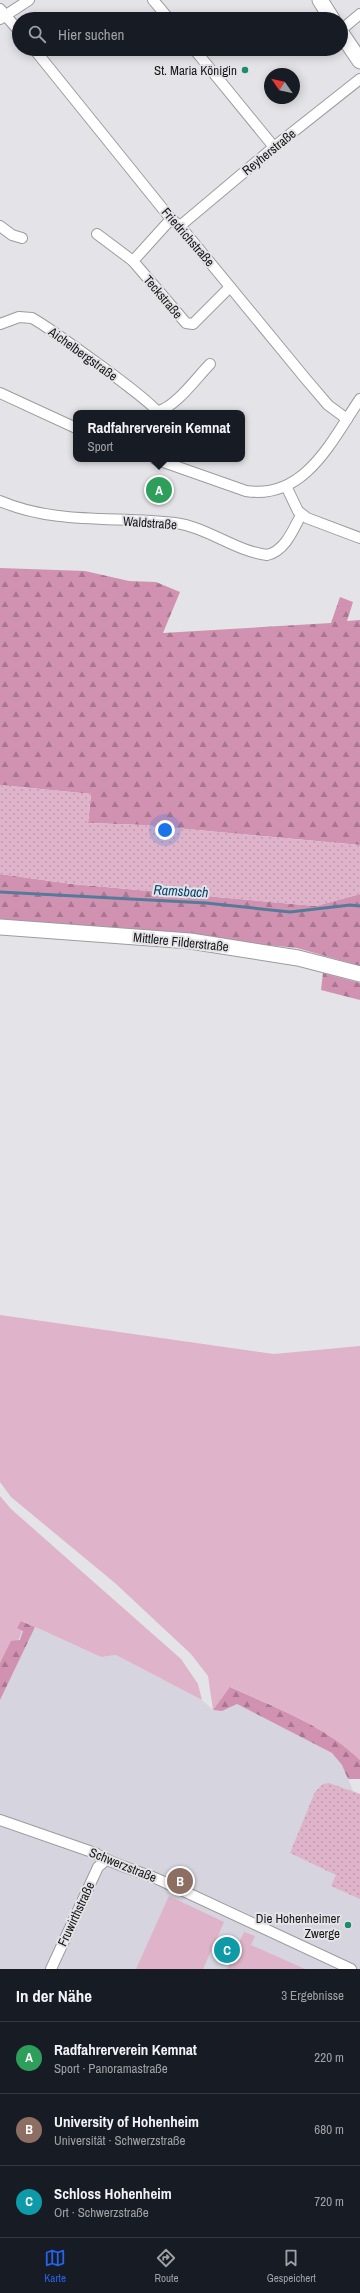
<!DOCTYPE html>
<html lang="de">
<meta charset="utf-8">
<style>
body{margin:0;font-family:"Archivo Narrow",sans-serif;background:#20242c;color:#f1f3f6}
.compass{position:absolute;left:264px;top:68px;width:36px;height:36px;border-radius:50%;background:#171b24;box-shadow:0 2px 10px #0003;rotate:304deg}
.you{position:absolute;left:165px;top:830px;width:14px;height:14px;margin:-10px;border:3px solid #fff;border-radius:50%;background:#1a73e8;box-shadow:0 0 0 6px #1a73e833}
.badge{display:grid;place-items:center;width:26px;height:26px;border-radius:50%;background:#2563eb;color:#fff;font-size:13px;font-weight:700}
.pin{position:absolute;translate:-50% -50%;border:2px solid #fff;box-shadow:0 1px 4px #0006}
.popup{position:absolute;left:73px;top:410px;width:172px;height:52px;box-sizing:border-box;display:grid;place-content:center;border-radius:8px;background:#171b24;filter:drop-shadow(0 1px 3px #0005);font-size:13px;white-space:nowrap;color:#9ea1a6}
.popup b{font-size:15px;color:#f1f3f6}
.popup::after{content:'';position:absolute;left:50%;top:100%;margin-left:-8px;border:8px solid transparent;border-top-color:#171b24}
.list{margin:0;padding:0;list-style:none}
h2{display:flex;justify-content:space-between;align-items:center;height:52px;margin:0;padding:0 16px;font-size:17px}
h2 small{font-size:13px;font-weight:400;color:#9ea1a6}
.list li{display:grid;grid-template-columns:26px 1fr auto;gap:12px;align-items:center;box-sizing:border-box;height:72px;padding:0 16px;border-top:1px solid #363941}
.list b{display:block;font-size:15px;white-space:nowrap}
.list p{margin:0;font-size:13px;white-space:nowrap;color:#9ea1a6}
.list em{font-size:13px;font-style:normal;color:#9ea1a6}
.icon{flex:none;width:22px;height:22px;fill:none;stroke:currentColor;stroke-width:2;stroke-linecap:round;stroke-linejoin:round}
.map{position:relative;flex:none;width:360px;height:1969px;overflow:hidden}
.search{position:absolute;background:#171b24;box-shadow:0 2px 10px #0003;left:12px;right:12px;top:12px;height:44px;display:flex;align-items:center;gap:10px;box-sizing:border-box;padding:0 14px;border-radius:22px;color:#9ea1a6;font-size:15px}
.sheet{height:268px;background:#171b24}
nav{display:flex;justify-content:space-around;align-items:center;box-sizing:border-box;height:56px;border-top:1px solid #363941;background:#171b24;font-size:11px;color:#9ea1a6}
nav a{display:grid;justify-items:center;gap:2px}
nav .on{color:#2563eb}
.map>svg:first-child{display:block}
.built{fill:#d6d4de}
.green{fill:#dfb3c9}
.forest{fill:url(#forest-firs)}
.garden{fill:url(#garden-dots)}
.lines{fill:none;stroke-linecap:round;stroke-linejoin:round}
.stream{stroke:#567b9a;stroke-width:3}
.minor-casing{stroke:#9c9c9f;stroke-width:12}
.secondary-casing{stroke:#9c9c9f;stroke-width:17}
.minor{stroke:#fff;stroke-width:10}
.secondary{stroke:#fff;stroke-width:15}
.poi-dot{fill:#1b8c6c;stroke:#e4e3e7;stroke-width:1.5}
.labels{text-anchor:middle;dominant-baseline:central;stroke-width:4;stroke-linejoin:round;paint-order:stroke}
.poi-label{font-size:13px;fill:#181819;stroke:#e4e3e7;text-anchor:end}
.street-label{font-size:13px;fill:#181819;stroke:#e4e3e7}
.water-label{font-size:14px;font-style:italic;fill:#02436d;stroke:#e4e3e7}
</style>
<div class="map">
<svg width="360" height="1969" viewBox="0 0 360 1969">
<defs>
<pattern id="forest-firs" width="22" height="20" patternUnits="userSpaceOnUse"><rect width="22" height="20" fill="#d192b2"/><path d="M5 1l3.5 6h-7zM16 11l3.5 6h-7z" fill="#a97690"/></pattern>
<pattern id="garden-dots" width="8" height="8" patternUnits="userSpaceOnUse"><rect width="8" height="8" fill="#dfb3c9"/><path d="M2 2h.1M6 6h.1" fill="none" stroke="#bf99ac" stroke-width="1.8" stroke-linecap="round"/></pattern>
</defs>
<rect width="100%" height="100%" fill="#e4e3e7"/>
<!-- built -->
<path class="built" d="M21 1621 101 1657 116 1655 202 1700 213 1710 222 1711 237 1704 332 1753 342 1764 353 1791 360 1794V1969H0V1663Z"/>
<!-- green -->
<g class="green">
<path d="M0 1315 274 1354 360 1346V1760C324 1725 276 1708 231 1687L213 1710 208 1676 191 1654 115 1583 11 1497 0 1482Z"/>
<path d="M0 1496 11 1509 181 1659 198 1684 202 1700 116 1655 101 1657 22 1621C23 1640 12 1649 0 1663Z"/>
<path d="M169 1896 224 1922 203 1969H136Z"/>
<path d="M244 1932 255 1936 251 1945 305 1969H227Z"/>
</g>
<!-- forest -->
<g class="forest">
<path d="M0 568 85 571 129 581 156 582 180 592 163 633 331 623 340 597 353 602 347 621 360 620V845L143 825 88 823 91 794 0 785Z"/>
<path d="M0 874 72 884 316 906 360 894V966L297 948 0 919Z"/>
<path d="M323 973 360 983V1000L321 990Z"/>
<path d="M21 1621 35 1627 0 1700V1663L11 1641 20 1640 23 1631 17 1628Z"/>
<path d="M230 1687C276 1708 324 1725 360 1760V1779H348L342 1765 332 1753 237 1704 222 1711 213 1710Z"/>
</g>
<!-- garden -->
<g class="garden">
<path d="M0 785 91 794 88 823 143 825 360 845V894L316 906 72 884 0 874Z"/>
<path d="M329 1783 360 1794V1899L331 1886 336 1875 290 1853 315 1792 323 1784Z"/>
</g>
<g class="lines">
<!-- stream -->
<path class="stream" d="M0 892 206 903 290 912 350 905 360 906"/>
<defs>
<g id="minor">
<path d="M153 0 169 19"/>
<path d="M0 9 19 31"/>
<path d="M0 19 29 0"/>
<path d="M341 30 360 14"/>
<path d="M34 49 171 219 180 226 305 378 328 405 347 419"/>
<path d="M194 49 274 147"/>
<path d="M171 219 133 261 186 323 193 324 230 287"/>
<path d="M0 226 12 235 22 238"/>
<path d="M180 226 274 147 360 79"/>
<path d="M97 234 133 261"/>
<path d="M0 324 19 317 32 318C48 327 155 403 158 413"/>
<path d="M0 393 76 428"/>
<path d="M158 411C175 408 198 376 210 364"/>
<path d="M155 459 246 491C305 500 332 440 360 399"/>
<path d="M286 486 298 511 307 518 360 538"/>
<path d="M0 501C56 525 116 516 175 523 207 527 235 551 267 555 285 551 293 530 301 515"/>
<path d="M0 1820 95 1853C114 1866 141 1871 162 1881 225 1910 288 1940 351 1969"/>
<path d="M51 1969 98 1867 105 1861"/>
</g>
<g id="secondary">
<path d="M320 0 332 19"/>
<path d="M341 33 360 61"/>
<path d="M0 927 190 941 298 958 360 974"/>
</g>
</defs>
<!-- minor casing -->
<use href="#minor" class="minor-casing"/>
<!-- secondary casing -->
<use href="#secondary" class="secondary-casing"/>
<!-- minor -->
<use href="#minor" class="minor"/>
<!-- secondary -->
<use href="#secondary" class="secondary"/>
</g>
<!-- markers -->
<g class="poi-dot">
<circle cx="245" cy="70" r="4"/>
<circle cx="348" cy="1925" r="4"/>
</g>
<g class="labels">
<!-- poi labels -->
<g class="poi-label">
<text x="237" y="70">St. Maria Königin</text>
<text x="340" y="1918">Die Hohenheimer<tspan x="340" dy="15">Zwerge</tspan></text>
</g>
<!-- street labels -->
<g class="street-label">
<text transform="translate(269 152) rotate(-39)">Reyherstraße</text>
<text transform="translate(188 237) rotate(49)">Friedrichstraße</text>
<text transform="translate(163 297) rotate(50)">Teckstraße</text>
<text transform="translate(83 354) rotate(36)">Aichelbergstraße</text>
<text transform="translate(150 523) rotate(4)">Waldstraße</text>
<text transform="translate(181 942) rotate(6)">Mittlere Filderstraße</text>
<text transform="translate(123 1865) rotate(22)">Schwerzstraße</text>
<text transform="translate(76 1914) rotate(-65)">Fruwirthstraße</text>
</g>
<!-- water labels -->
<g class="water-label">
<text transform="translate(181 891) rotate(3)">Ramsbach</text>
</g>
</g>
</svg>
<svg class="compass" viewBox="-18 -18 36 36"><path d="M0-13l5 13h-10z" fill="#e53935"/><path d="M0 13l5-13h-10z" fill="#9ea1a6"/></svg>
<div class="you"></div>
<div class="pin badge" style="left:159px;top:490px;background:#2e9e5b">A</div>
<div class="popup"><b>Radfahrerverein Kemnat</b>Sport</div>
<div class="pin badge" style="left:180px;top:1881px;background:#8d6e63">B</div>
<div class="pin badge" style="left:227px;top:1950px;background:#0f9aa8">C</div>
<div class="search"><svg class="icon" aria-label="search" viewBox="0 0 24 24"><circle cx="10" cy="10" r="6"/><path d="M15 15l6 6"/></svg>Hier suchen</div>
</div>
<section class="sheet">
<h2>In der Nähe<small>3 Ergebnisse</small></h2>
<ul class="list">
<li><span class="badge" style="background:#2e9e5b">A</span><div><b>Radfahrerverein Kemnat</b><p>Sport · Panoramastraße</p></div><em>220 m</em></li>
<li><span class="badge" style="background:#8d6e63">B</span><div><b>University of Hohenheim</b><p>Universität · Schwerzstraße</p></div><em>680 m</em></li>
<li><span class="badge" style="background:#0f9aa8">C</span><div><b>Schloss Hohenheim</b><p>Ort · Schwerzstraße</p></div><em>720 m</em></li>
</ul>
</section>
<nav>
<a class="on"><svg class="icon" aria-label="map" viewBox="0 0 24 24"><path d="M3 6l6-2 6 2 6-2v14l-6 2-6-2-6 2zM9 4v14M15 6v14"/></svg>Karte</a>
<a><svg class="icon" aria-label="directions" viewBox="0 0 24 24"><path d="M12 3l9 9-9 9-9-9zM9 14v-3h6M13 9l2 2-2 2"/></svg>Route</a>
<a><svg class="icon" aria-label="saved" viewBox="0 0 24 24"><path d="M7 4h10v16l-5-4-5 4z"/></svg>Gespeichert</a>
</nav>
